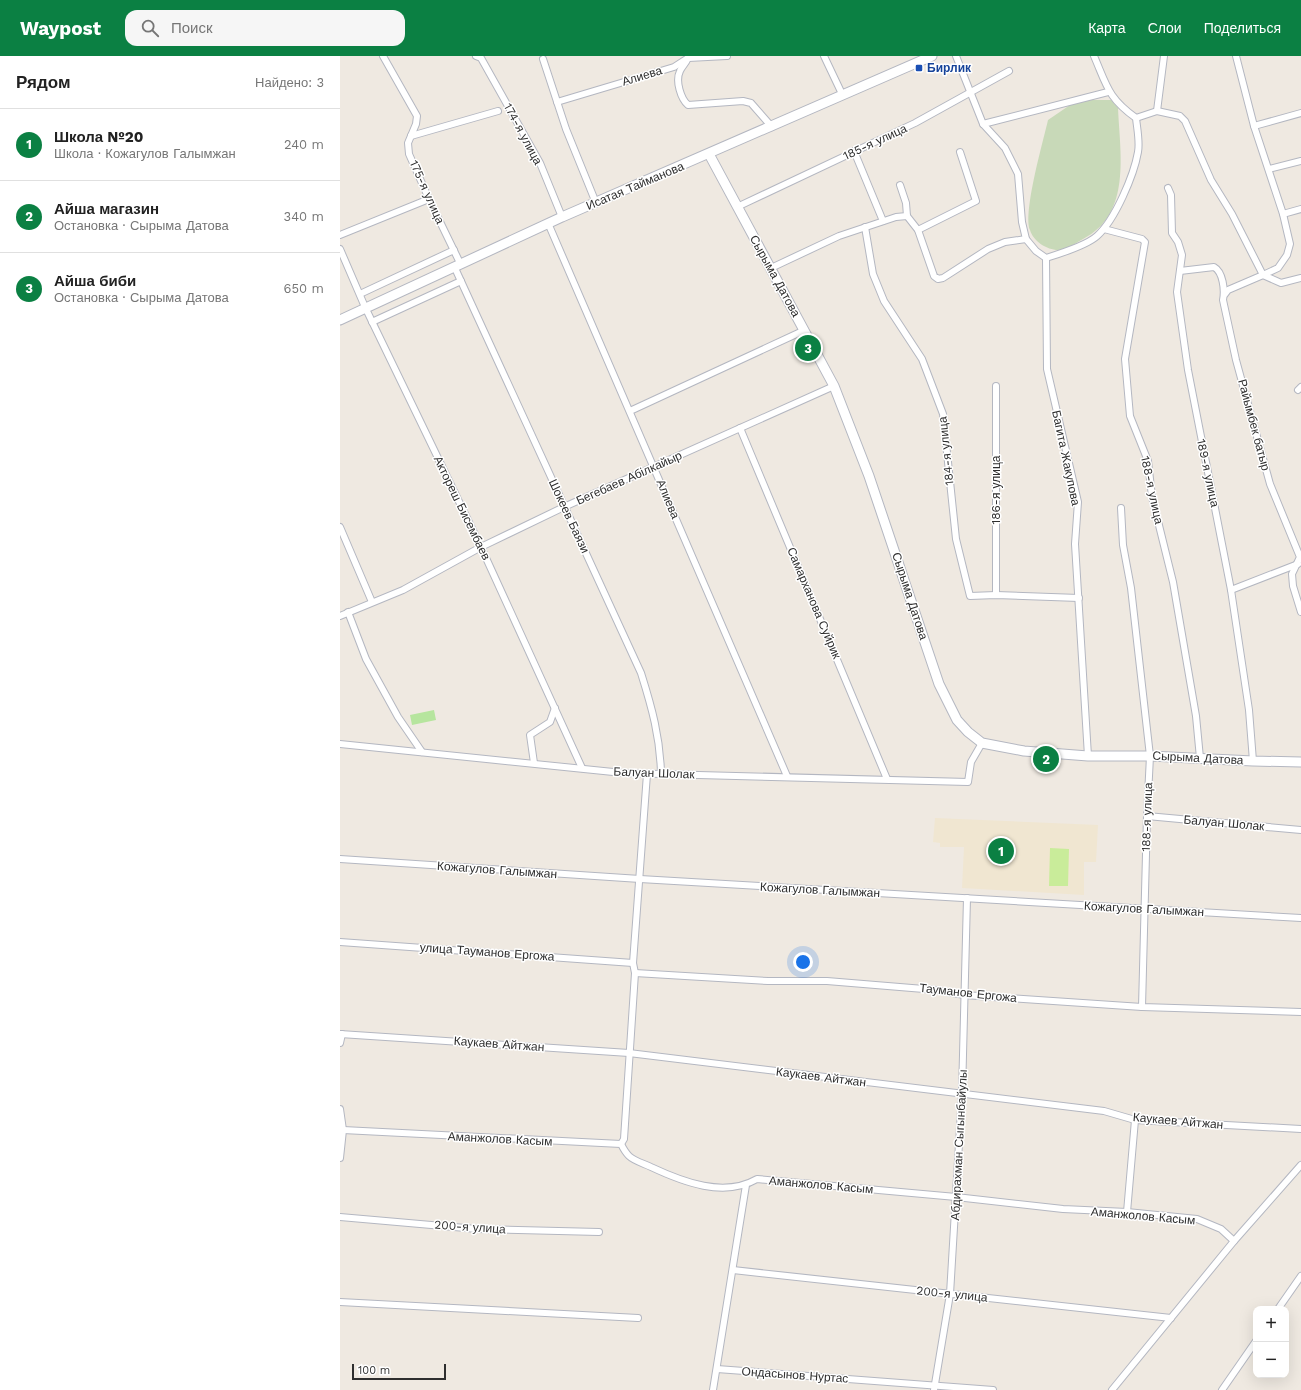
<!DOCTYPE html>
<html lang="ru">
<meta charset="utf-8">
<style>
body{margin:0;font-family:"Work Sans",sans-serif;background:#f6f6f6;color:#222}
.controls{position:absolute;right:12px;bottom:12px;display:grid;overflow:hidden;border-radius:8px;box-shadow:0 4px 16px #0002}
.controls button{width:36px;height:36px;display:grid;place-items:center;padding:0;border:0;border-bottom:1px solid #e0e0e0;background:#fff;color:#222;font:20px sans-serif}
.scale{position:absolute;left:12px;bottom:10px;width:94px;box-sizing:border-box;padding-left:4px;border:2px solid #2e2e2e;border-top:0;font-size:11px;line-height:14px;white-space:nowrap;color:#2e2e2e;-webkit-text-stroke:3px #fff;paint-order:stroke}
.you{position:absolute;left:463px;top:906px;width:14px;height:14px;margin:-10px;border:3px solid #fff;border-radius:50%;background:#1a73e8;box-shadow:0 0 0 6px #1a73e833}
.badge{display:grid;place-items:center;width:26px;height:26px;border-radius:50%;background:#0b8043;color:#fff;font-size:13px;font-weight:700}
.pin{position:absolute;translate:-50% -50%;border:2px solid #fff;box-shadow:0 1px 4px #0006}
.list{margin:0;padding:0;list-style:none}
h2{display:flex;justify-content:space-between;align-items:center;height:52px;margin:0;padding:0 16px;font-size:17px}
h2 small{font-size:13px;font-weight:400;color:#767676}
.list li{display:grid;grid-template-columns:26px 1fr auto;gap:12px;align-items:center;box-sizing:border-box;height:72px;padding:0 16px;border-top:1px solid #e0e0e0}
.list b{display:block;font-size:15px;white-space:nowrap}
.list p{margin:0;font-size:13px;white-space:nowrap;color:#767676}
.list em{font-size:13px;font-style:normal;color:#767676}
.icon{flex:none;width:22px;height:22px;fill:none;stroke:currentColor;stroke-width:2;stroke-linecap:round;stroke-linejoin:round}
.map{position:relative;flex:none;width:961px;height:1334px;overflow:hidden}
header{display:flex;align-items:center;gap:24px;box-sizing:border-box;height:56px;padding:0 20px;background:#0b8043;color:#fff}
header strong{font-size:19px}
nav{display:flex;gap:22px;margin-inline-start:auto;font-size:14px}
.search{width:280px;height:36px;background:#f6f6f6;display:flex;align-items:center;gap:10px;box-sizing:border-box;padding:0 14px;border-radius:12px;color:#767676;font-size:15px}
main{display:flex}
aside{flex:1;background:#fff}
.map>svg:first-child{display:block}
.education{fill:#f0e6d1}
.green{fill:#b6e59e}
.cemetery{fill:#c8d9b8}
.pitch{fill:#c9ec9a}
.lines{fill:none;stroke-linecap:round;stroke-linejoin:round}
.street-casing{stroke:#b4b7c1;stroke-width:8}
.secondary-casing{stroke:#b4b7c1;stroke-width:11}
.street{stroke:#fff;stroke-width:6}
.secondary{stroke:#fff;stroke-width:9}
.transit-dot{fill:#1a4fb4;stroke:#fff;stroke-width:1.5}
.labels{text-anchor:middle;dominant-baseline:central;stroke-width:3;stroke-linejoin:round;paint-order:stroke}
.transit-label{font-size:12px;font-weight:bold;fill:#164399;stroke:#fff;text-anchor:start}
.street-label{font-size:12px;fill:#2e2e2e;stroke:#fff}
</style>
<header>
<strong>Waypost</strong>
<div class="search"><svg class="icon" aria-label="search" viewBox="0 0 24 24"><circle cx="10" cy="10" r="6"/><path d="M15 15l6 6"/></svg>Поиск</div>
<nav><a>Карта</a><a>Слои</a><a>Поделиться</a></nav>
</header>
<main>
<aside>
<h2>Рядом<small>Найдено: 3</small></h2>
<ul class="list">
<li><span class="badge">1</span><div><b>Школа №20</b><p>Школа · Кожагулов Галымжан</p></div><em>240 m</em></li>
<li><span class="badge">2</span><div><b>Айша магазин</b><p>Остановка · Сырыма Датова</p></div><em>340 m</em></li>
<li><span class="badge">3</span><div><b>Айша биби</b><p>Остановка · Сырыма Датова</p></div><em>650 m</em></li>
</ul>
</aside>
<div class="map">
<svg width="961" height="1334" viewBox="0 0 961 1334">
<rect width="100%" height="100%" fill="#efe9e1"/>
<!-- education -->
<path class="education" d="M595 762 758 769 756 806H744V839L622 832 624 791H600V787L593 786Z"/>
<!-- green -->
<path class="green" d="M94 654 96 664 72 669 70 659Z"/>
<!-- cemetery -->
<path class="cemetery" d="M749 44H771L778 52C780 98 792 158 743 183 736 187 725 195 718 194 707 194 693 185 690 174 683 156 703 86 708 64L730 49Z"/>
<!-- pitch -->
<path class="pitch" d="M710 792 729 793 728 830H709Z"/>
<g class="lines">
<defs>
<g id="street">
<path d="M43 0 77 60 76 68 68 87 69 98 89 143 120 207"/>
<path d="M136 0 141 2 200 107 222 161"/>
<path d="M484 0 503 40"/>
<path d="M616 0 643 68 665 92 678 118 682 166 686 183 696 195 706 202C719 198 747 189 757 180 775 164 794 119 798 96 800 86 797 72 796 62 768 42 767 30 754 0"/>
<path d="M348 2C345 9 342 10 340 15 335 25 341 43 348 49L403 45 411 47 432 71"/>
<path d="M203 3 226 73 256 147"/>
<path d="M217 46 334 11 348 2 387 0"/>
<path d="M817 55 824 0"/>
<path d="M796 62 817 55 840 60 845 65 871 124 892 158 923 219 938 212 947 199 950 188 943 158 914 70 896 0"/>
<path d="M643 68 768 36"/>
<path d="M914 70 961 57"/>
<path d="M71 80 158 55"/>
<path d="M514 95 543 165"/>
<path d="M929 113 961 105"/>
<path d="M560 129 566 147 567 160 578 174 594 220 598 223 603 222 648 193 665 186 686 183"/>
<path d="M828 132 831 139 832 177 838 186 842 199 837 236 848 314 891 534 909 654 913 705"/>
<path d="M397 151 575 67 669 15"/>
<path d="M943 158 961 153"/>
<path d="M208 167 447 720"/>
<path d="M525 171 533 218 544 245 582 303 603 358 616 483 630 540 656 539 739 542"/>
<path d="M764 173 802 183 805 186 785 303 790 360 808 405 812 441 833 526 856 660 860 702"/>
<path d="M578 174 636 145 620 96"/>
<path d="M0 179 89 143"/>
<path d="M0 193 25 251 141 491 242 712"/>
<path d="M706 202 707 313 738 446 735 488 748 700"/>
<path d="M114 210 301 617C312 652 320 681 321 717"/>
<path d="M431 212 499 180 556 161 567 160"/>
<path d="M840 215 874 211C883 216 885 234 883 244L896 304 930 428 960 501 952 518 953 530 961 556"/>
<path d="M20 238 114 194"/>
<path d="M885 238 888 234 923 219 941 227 961 222"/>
<path d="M32 266 121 225"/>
<path d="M656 330V539"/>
<path d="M958 334 961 331"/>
<path d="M290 355 465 274"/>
<path d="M400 372 547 723"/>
<path d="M781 452 783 489 791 532 810 700 807 760 802 951"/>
<path d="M0 471 32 546"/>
<path d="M891 534 958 508"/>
<path d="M8 556 26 603 58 661 82 696"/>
<path d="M0 560 63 534 141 491 224 451 494 330"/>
<path d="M0 688 283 717 628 726 631 706 642 687"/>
<path d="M194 707 190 679 210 666 215 652"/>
<path d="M807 760 961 774"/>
<path d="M0 803 300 823 961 862"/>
<path d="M0 886 293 907"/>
<path d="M295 917 428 925H487L596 934 624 939 802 951 961 956"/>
<path d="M0 978 289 997 764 1055 795 1064 961 1073"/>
<path d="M0 987 2 978"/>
<path d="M0 1053 3 1074 0 1102"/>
<path d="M3 1074 281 1088C283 1092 286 1097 289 1100 294 1105 305 1108 311 1111 343 1126 384 1142 417 1123L616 1141 723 1153 787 1156 857 1163 881 1173 894 1185"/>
<path d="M281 1088 284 1083 295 917 293 907 307 718"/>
<path d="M787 1156 795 1064"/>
<path d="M0 1161 137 1173 259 1176"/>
<path d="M393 1214 831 1262"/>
<path d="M0 1246 298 1262"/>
<path d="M938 1253 961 1220"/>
<path d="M377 1313 653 1334"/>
<path d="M373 1334 406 1129"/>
<path d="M594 1334 610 1238 622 1038 627 842"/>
<path d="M772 1334 894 1185 961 1109"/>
<path d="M882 1334 916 1285"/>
</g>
<g id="secondary">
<path d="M369 98 494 330 529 420 599 628 617 664 628 676 642 687 684 695 748 700H810L913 705 961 706"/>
<path d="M0 264 222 161 592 0"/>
</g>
</defs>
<!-- street casing -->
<use href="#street" class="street-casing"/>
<!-- secondary casing -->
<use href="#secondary" class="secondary-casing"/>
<!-- street -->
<use href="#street" class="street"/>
<!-- secondary -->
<use href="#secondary" class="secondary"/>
</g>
<!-- markers -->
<rect class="transit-dot" x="575" y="8" width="8" height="8" rx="2"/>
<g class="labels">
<!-- transit labels -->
<g class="transit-label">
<text x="587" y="12">Бирлик</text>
</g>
<!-- street labels -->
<g class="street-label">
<text transform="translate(302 20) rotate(-17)">Алиева</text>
<text transform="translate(183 78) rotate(62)">174-я улица</text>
<text transform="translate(535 86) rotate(-25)">185-я улица</text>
<text transform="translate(295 130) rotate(-23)">Исатая Тайманова</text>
<text transform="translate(87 136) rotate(66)">175-я улица</text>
<text transform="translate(435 220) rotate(61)">Сырыма Датова</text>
<text transform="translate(914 369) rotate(75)">Райымбек батыр</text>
<text transform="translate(606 395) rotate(-96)">184-я улица</text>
<text transform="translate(726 402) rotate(78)">Багита Жакупова</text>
<text transform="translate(868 417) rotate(78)">189-я улица</text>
<text transform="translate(289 422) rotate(-24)">Бегебаев Абілкайыр</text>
<text transform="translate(656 434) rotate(-90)">186-я улица</text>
<text transform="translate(812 434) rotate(78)">188-я улица</text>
<text transform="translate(328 443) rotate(67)">Алиева</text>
<text transform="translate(122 452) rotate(64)">Актореш Бисембаев</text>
<text transform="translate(229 460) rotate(65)">Шокеев Баязи</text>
<text transform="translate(570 540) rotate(72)">Сырыма Датова</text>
<text transform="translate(474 547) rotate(67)">Самарханова Суйрик</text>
<text transform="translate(858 702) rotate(3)">Сырыма Датова</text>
<text transform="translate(314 717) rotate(2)">Балуан Шолак</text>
<text transform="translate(807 761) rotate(-88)">188-я улица</text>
<text transform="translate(884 767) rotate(5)">Балуан Шолак</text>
<text transform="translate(157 814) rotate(4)">Кожагулов Галымжан</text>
<text transform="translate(480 834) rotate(3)">Кожагулов Галымжан</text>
<text transform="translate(804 853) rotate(3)">Кожагулов Галымжан</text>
<text transform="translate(147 896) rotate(4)">улица Тауманов Ергожа</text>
<text transform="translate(628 937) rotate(6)">Тауманов Ергожа</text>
<text transform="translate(159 988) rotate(4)">Каукаев Айтжан</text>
<text transform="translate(481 1021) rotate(7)">Каукаев Айтжан</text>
<text transform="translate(838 1065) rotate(5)">Каукаев Айтжан</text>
<text transform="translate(160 1083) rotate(3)">Аманжолов Касым</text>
<text transform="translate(619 1089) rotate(-87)">Абдирахман Сыгынбайулы</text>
<text transform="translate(481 1129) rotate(5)">Аманжолов Касым</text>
<text transform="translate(803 1160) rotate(5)">Аманжолов Касым</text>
<text transform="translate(130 1171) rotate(4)">200-я улица</text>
<text transform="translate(612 1238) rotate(6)">200-я улица</text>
<text transform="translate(455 1319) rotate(4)">Ондасынов Нуртас</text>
</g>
</g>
</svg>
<div class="controls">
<button>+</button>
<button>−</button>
</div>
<div class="scale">100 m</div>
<div class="you"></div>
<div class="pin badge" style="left:661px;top:795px">1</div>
<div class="pin badge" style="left:706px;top:703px">2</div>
<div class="pin badge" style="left:468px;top:292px">3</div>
</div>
</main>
